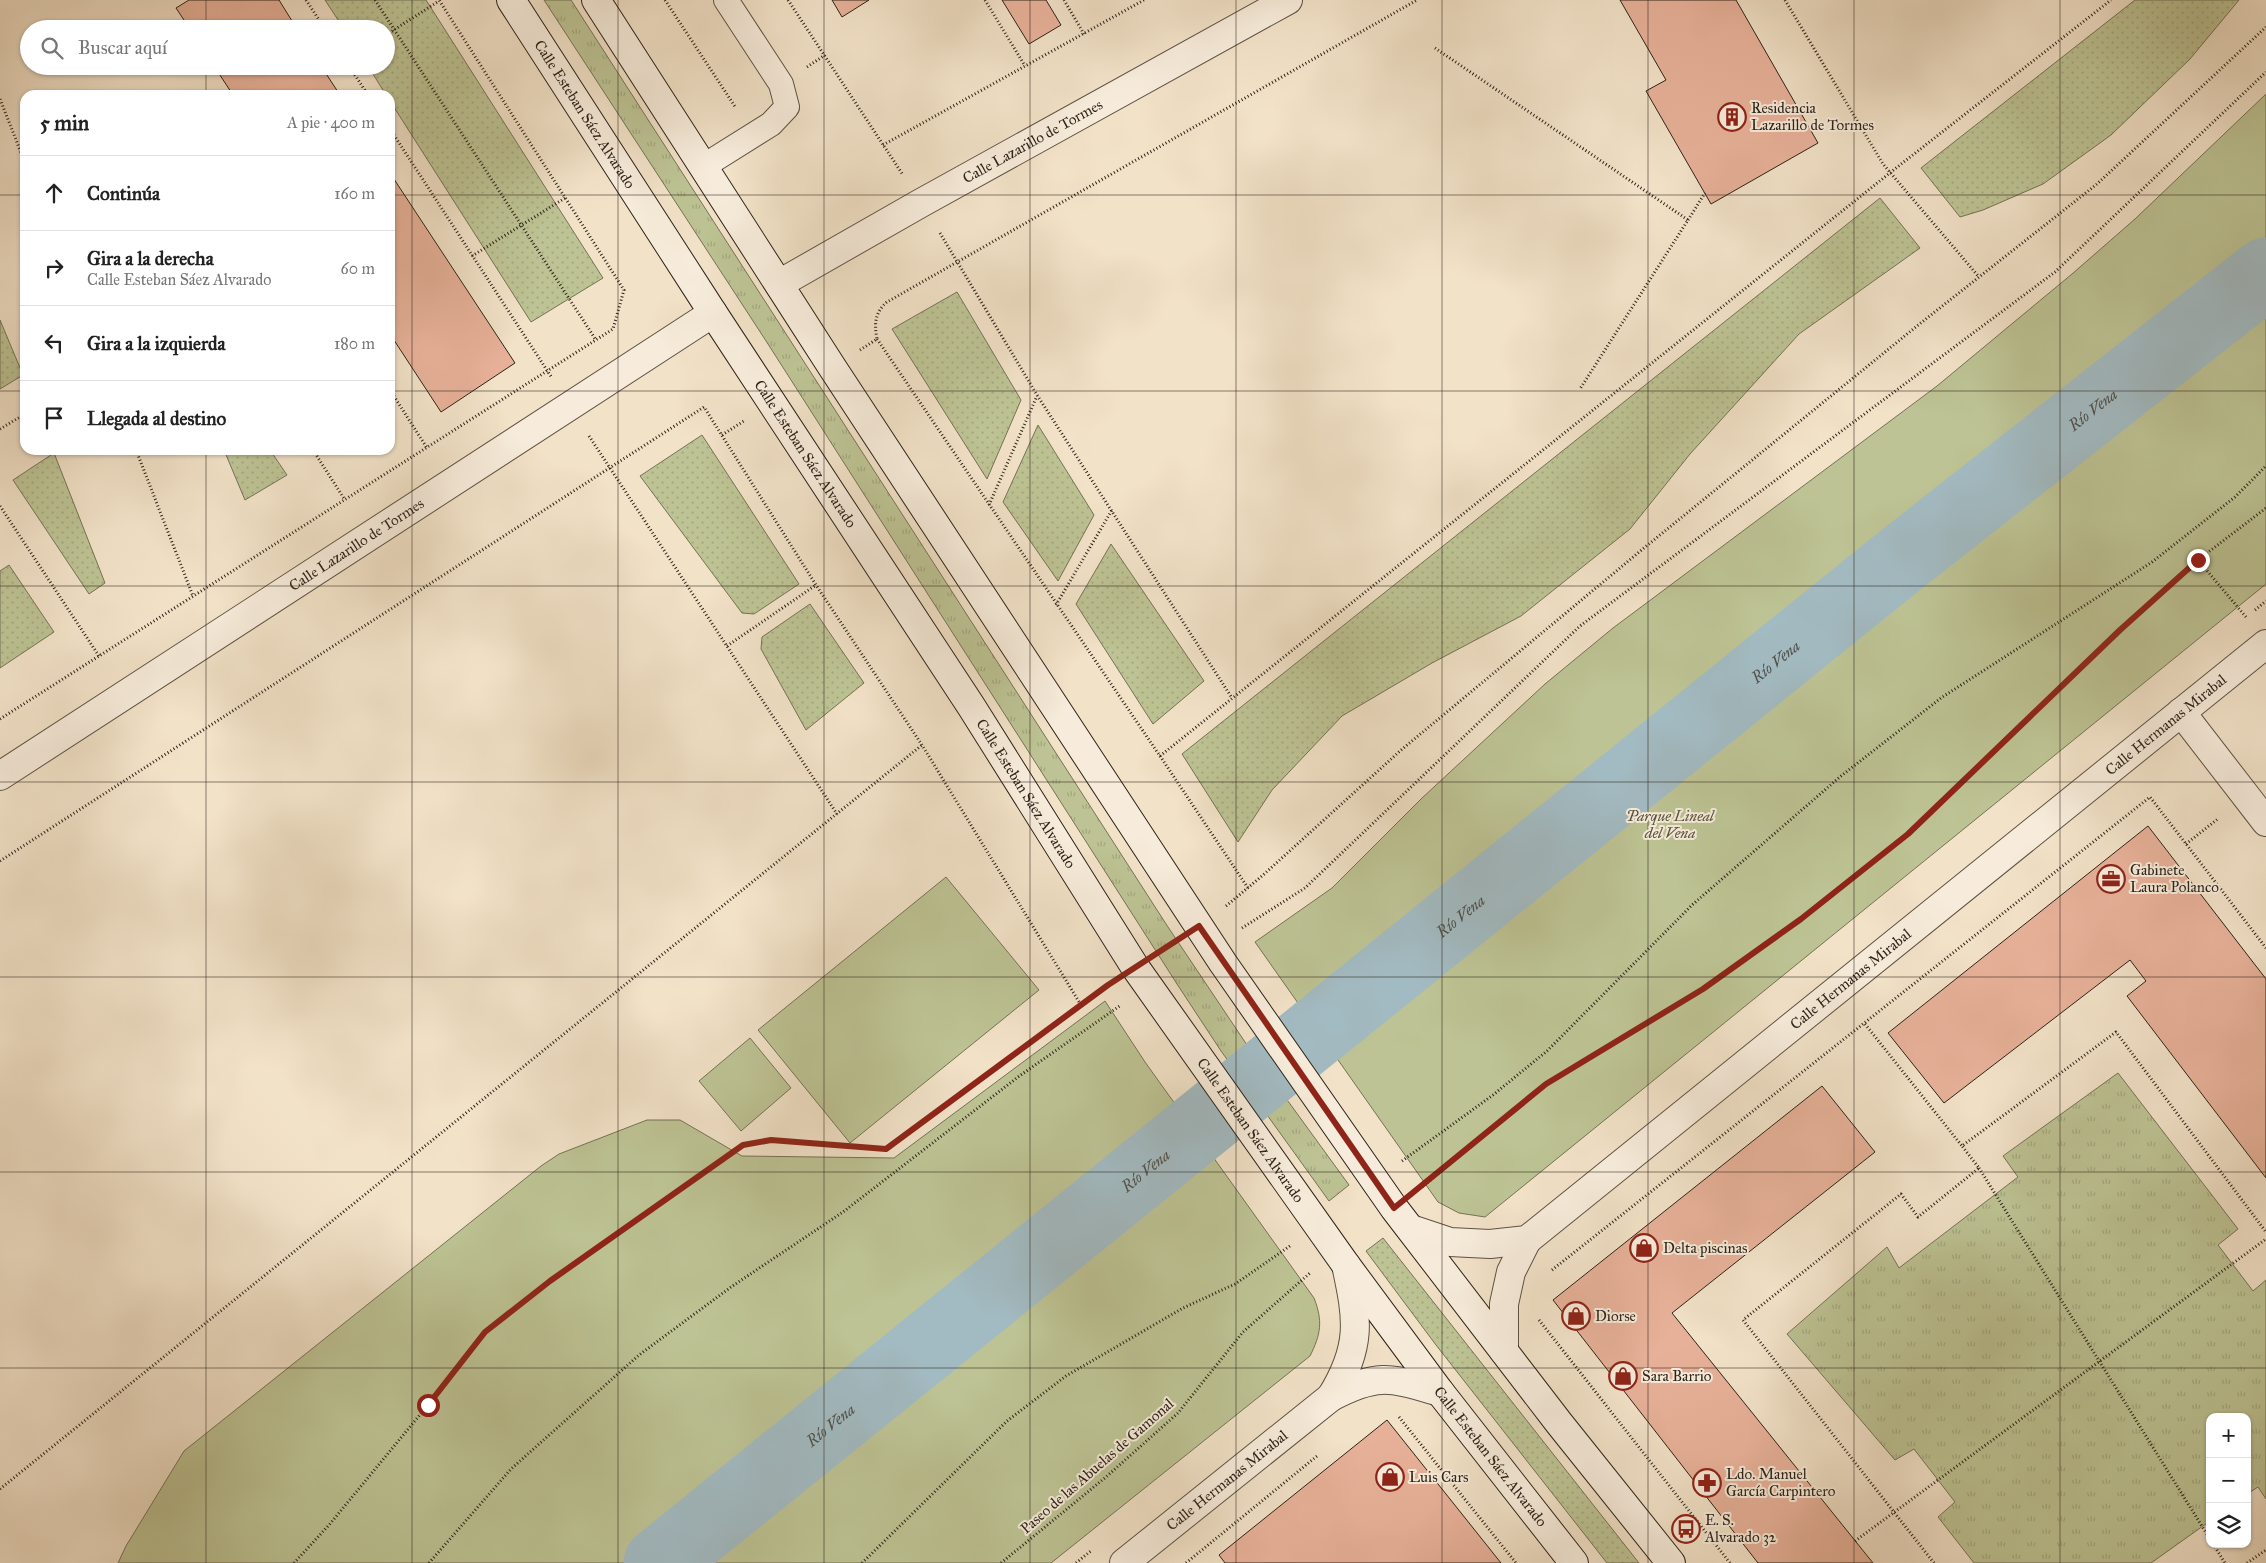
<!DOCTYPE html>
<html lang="es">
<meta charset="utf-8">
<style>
body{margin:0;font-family:"IM FELL Great Primer",serif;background:#f2f2f2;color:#222}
.controls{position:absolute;right:15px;bottom:15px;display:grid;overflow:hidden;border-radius:10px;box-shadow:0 1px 4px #0004}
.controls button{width:45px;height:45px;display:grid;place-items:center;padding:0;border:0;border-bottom:1px solid #e0e0e0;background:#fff;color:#222;font:25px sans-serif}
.stop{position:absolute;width:15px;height:15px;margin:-11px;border:4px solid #8f2418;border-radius:50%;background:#fff}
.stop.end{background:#8f2418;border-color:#fff;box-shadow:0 1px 5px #0008}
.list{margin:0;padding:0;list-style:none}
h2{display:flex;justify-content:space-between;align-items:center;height:65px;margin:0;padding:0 20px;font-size:21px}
h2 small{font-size:16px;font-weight:400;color:#767676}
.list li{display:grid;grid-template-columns:32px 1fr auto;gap:15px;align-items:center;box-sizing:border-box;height:75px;padding:0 20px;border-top:1px solid #e0e0e0}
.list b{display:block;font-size:19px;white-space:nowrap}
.list p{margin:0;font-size:16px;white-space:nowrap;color:#767676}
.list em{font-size:16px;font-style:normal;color:#767676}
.icon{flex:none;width:28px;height:28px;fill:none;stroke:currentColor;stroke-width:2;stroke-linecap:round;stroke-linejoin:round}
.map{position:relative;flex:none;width:2266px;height:1563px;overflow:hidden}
.search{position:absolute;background:#fff;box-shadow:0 1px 4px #0004;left:20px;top:20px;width:375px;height:55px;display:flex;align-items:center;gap:12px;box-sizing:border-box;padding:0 18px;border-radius:28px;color:#767676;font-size:19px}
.panel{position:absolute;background:#fff;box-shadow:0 1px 4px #0004;left:20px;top:90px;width:375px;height:365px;border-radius:15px}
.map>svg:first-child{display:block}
.grass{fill:url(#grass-tufts);stroke:#757256}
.park{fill:#bdc394;stroke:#757256}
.garden{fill:url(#garden-dots);stroke:#757256}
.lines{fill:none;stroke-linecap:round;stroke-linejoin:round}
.river{stroke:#a2bac1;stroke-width:71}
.building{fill:#e7b199;stroke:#2d2219}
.lane-casing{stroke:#5e5245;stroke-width:26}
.street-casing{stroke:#5e5245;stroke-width:30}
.secondary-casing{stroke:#2d2219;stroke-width:30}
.path{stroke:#2d2219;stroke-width:3;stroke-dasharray:1 2.5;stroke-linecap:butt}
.lane{stroke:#f7ecdb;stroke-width:24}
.street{stroke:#f7ecdb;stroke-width:28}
.secondary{stroke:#f7ecdb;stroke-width:28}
.route{stroke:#8f2418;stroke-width:6}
.grid{fill:none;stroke:#2d2219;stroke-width:1;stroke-opacity:0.55}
.labels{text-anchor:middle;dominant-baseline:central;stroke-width:4;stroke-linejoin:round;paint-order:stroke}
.poi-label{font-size:15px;fill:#2d2219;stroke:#f7ecdb;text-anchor:start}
.street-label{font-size:15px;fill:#2d2219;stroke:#f7ecdb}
.park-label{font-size:15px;font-style:italic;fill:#58523e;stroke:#f7ecdb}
.water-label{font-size:16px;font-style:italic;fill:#50504b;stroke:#f7ecdb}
</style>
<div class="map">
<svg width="2266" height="1563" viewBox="0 0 2266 1563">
<defs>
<pattern id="grass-tufts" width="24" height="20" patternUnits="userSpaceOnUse" patternTransform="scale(1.25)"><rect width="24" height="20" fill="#bdc394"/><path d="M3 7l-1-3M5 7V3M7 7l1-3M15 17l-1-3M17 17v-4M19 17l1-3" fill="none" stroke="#a3a77f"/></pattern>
<pattern id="garden-dots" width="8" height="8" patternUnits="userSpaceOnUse" patternTransform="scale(1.25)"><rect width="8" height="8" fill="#bdc394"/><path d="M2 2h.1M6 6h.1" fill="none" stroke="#a3a77f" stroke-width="1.8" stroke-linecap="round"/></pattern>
</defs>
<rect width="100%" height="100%" fill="#f2e2c8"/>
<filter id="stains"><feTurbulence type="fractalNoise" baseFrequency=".004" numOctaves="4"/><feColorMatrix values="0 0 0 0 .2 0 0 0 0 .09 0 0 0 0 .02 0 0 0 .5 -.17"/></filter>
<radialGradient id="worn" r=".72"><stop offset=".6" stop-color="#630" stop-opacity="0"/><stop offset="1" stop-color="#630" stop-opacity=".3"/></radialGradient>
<!-- grass -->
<g class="grass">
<path d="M544 0H571L1168 927 1245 1042 1349 1185 1329 1201 1221 1051 1177 984 768 344Z"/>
<path d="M2118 1073 2238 1229 2218 1245 2253 1291 2266 1280V1499L2258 1487 2247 1494V1417H2210V1521L2151 1563H1974L1938 1517 1955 1502 1914 1449 1895 1460 1787 1334 1887 1247 1899 1268 2018 1177 2003 1156Z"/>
</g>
<!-- park -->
<g class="park">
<path d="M2266 94V584L1485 1217 1459 1213 1438 1202 1255 942 1332 888 1421 799 1545 684 1613 628 1937 386 2072 274 2135 219Z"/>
<path d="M946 877 1039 990 850 1143 758 1030Z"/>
<path d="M1105 1001 1145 1062 1314 1298C1323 1321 1321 1334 1310 1356L1051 1563H118L126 1546 184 1451 541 1166 559 1154 647 1120H680L742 1156 894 1158Z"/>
<path d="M750 1038 791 1088 741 1131 699 1081Z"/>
</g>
<!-- garden -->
<g class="garden">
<path d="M325 0H426L603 278 531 322 390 101V95H386L368 66H386V29H344Z"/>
<path d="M2135 0H2239L2190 59 2111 135 2043 184 1983 210 1960 217 1921 168Z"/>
<path d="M1880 198 1920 248 1799 334 1690 454 1630 529 1521 616 1432 663 1342 716 1272 790 1238 842 1182 754Z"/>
<path d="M957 292 1021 400 987 479 892 329Z"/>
<path d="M0 320 23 375 0 389Z"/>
<path d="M1038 425 1094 515 1058 581 1003 502Z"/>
<path d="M702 435 799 584 754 614 742 613 640 476Z"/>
<path d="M224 450H270L287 475 245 500Z"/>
<path d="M54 453 105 583 89 594 13 480Z"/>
<path d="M1111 544 1204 681 1153 724 1076 604Z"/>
<path d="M9 565 54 632 0 668V571Z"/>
<path d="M810 604 864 683 806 730 761 649 762 637Z"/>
<path d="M1383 1238 1639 1563H1607L1436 1345 1366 1251Z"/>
</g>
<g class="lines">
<!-- river -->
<path class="river" id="s1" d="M659 1563 1897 563 2266 273"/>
</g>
<!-- building -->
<g class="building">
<path d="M189 0H279L297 29H190L176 8Z"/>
<path d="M832 0H869L842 17Z"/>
<path d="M1002 0H1046L1061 25 1029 44Z"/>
<path d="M1620 0H1736L1818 143 1711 204 1646 91 1666 80Z"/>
<path d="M214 66H321L340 95H233Z"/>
<path d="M390 173 515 363 441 412 390 334Z"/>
<path d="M2148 826 2266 979V1178L2127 996 2146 981 2130 960 1944 1103 1888 1033Z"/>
<path d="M1822 1086 1875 1152 1672 1313 1873 1563H1758L1553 1300Z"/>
<path d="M1387 1420 1501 1563H1225L1219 1555Z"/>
</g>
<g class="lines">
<defs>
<path id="lane" d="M704 166 771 124 787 107 781 84 726 0"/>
<g id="street">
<path id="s2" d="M779 284 921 203 1288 0"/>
<path d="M2181 712 2266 822"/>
<path id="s3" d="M0 776 713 313"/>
<path id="s4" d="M1411 1229 1450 1242 1490 1244 1527 1240 2266 644"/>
<path d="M1504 1351V1304L1511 1272 1527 1240"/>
<path d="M1331 1397C1362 1347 1358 1320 1346 1265"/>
<path id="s5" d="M1124 1563 1331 1397C1378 1372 1391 1378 1440 1392"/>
</g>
<g id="secondary">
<path id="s6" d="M511 0 713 313 971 706 1135 967 1346 1265 1440 1392 1574 1563"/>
<path d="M596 0 832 367 1223 963 1394 1208 1559 1423 1671 1563"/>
</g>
</defs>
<!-- lane casing -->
<use href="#lane" class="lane-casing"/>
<!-- street casing -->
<use href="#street" class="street-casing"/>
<!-- secondary casing -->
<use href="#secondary" class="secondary-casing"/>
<!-- path -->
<g class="path">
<path d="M306 0 325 29"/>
<path d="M375 0 596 340"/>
<path d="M665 0 736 108"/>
<path d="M788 0 903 175"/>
<path d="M985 0 1025 66"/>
<path d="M1064 0 1084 34"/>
<path d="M1785 0 1883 164 1979 277"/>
<path d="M386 35 439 1"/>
<path d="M1435 48 1688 220 1580 389"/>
<path d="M349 66 368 95"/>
<path d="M807 67 825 55"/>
<path d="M0 99 25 163"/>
<path d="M390 129 552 378"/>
<path d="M883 145 1144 0"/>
<path d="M1688 220 1705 193"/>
<path d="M940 233 1037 395 1232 698"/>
<path d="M472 256 565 198"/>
<path d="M877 339 1160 756 1891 172 2111 0"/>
<path d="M860 350 877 339C874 324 875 312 887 302L1417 0"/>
<path d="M390 390 427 448"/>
<path d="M0 429 25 414"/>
<path d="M722 435 744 421"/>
<path d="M589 436 837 814"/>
<path d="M136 450 193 596"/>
<path d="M313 450 345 500"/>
<path d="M989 505 1037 396"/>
<path d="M0 506 99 656"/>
<path d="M2198 560 2246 617"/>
<path d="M1056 605 1112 510"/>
<path d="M2255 610 2266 601"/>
<path d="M727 646 816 585"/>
<path d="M0 719 613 329 624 290 439 0"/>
<path d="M1160 756 1248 888"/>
<path d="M2186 844 2219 818"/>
<path d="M0 861 704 407 816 585 922 745 1081 1005"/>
<path d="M1226 906 1262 876 1400 751 1644 548 1917 326 2097 184 2266 27"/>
<path d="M1242 928 1305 888 1580 626 2055 272 2266 72"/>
<path d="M1865 1024 1962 1146"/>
<path d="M1402 1161 1493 1095 1547 1051 1692 905 1841 776 1941 698 2152 562 2235 497 2266 466"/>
<path d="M1979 1168 2210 1539"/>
<path d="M1422 1187 1546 1084 1703 989 1801 919 1908 834 2120 630 2198 560 2266 508"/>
<path d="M1552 1270 2150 797 2266 948"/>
<path d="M1539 1320 1730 1563"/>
<path d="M1399 1417 1516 1563"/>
<path d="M0 1489 922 745"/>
<path d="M1855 1541 2266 1239"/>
<path d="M2213 1544 2225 1563"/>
<path d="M294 1563 329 1525 428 1405 485 1332 550 1281 743 1145 771 1140 885 1149 1107 986"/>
<path d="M429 1563 511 1469 639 1355 731 1287 843 1212 1018 1077 1121 1005"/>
<path d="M862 1563 1007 1421 1066 1376 1183 1308 1235 1284 1290 1246"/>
<path d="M1001 1563 1106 1477 1178 1413 1243 1332 1310 1273"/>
<path d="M1076 1563 1092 1550"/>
<path d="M1186 1563 1317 1456"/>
<path d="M1934 1563 1743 1320 1901 1194 1918 1217 1979 1168 1962 1146 2116 1032 2266 1232"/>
<path d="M2247 1563 2266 1550"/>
</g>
<!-- lane -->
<use href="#lane" class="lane"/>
<!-- street -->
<use href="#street" class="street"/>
<!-- secondary -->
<use href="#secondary" class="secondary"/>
</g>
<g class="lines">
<!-- route -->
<path class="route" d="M428 1405 485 1332 550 1281 743 1145 771 1140 886 1149 1108 985 1199 926 1394 1208 1546 1084 1703 989 1801 919 1908 834 2120 630 2198 560"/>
</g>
<!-- grid -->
<path class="grid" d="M206 0V29M412 0V1563M618 0V1563M824 0V1563M1030 0V1563M1236 0V1563M1442 0V1563M1648 0V1563M1854 0V1563M2060 0V1563M206 66V95M0 195H25M390 195H2266M0 391H25M390 391H2266M206 450V1563M0 586H2266M0 782H2266M0 977H2266M0 1172H2266M0 1368H2266"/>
<!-- icons -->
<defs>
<symbol id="building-ring" viewBox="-11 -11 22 22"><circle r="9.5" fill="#f7ecdb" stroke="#8f2418" stroke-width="1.5"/><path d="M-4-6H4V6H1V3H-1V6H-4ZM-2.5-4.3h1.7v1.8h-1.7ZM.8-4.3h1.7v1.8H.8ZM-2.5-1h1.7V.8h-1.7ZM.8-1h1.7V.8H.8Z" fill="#8f2418"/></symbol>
<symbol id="office-ring" viewBox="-11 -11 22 22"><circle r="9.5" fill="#f7ecdb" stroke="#8f2418" stroke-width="1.5"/><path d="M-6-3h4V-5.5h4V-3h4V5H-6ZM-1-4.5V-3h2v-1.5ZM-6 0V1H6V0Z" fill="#8f2418"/></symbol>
<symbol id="shop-ring" viewBox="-11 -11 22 22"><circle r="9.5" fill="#f7ecdb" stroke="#8f2418" stroke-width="1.5"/><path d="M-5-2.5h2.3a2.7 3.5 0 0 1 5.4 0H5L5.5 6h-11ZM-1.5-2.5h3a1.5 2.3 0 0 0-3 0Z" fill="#8f2418"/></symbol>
<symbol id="pharmacy-ring" viewBox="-11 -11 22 22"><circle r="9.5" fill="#f7ecdb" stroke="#8f2418" stroke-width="1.5"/><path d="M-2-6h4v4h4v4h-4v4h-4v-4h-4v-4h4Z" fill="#8f2418"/></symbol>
<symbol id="bus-ring" viewBox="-11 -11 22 22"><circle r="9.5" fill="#f7ecdb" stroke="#8f2418" stroke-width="1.5"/><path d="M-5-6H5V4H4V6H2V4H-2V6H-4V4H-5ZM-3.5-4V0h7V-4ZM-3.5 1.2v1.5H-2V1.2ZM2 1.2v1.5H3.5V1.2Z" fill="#8f2418"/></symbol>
</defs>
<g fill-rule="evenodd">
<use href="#building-ring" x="1716" y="101" width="32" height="32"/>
<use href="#office-ring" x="2095" y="863" width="32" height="32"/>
<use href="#shop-ring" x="1628" y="1232" width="32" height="32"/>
<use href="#shop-ring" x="1560" y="1300" width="32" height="32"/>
<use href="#shop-ring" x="1607" y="1360" width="32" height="32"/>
<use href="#shop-ring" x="1374" y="1461" width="32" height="32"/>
<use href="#pharmacy-ring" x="1691" y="1467" width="32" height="32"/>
<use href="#bus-ring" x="1670" y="1513" width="32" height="32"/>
</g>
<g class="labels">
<!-- poi labels -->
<g class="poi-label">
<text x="1751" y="108">Residencia<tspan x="1751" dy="17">Lazarillo de Tormes</tspan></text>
<text x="2130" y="870">Gabinete<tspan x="2130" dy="17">Laura Polanco</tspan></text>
<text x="1663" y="1248">Delta piscinas</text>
<text x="1595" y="1316">Diorse</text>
<text x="1642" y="1376">Sara Barrio</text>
<text x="1726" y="1474">Ldo. Manuel<tspan x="1726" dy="17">García Carpintero</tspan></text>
<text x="1409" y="1477">Luis Cars</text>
<text x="1705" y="1520">E. S.<tspan x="1705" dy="17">Alvarado 32</tspan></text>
</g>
<!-- street labels -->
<g class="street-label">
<text stroke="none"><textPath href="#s6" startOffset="136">Calle Esteban Sáez Alvarado</textPath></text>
<text stroke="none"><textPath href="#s2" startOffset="291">Calle Lazarillo de Tormes</textPath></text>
<text stroke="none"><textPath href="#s6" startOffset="541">Calle Esteban Sáez Alvarado</textPath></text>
<text stroke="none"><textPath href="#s3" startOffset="425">Calle Lazarillo de Tormes</textPath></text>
<text stroke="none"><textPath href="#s4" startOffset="939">Calle Hermanas Mirabal</textPath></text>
<text stroke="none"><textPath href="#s6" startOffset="946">Calle Esteban Sáez Alvarado</textPath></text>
<text stroke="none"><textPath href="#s4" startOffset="534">Calle Hermanas Mirabal</textPath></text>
<text stroke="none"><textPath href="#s6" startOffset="1351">Calle Esteban Sáez Alvarado</textPath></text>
<text stroke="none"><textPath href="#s6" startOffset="1756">Calle Esteban Sáez Alvarado</textPath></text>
<text transform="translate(1097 1466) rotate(-41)">Paseo de las Abuelas de Gamonal</text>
<text stroke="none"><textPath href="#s5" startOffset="132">Calle Hermanas Mirabal</textPath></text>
</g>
<!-- park labels -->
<g class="park-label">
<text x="1670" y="816">Parque Lineal<tspan x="1670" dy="17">del Vena</tspan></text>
</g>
<!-- water labels -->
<g class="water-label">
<text stroke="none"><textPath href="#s1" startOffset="1840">Río Vena</textPath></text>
<text stroke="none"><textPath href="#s1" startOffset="1435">Río Vena</textPath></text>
<text stroke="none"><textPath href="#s1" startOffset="1030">Río Vena</textPath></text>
<text stroke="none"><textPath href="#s1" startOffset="625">Río Vena</textPath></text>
<text stroke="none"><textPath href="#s1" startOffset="220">Río Vena</textPath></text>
</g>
</g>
<rect width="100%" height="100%" filter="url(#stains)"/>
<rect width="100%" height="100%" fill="url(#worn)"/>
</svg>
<div class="controls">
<button>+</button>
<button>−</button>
<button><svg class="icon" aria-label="layers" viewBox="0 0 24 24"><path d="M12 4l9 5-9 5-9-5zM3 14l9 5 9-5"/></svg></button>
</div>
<div class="stop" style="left:428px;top:1405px"></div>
<div class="stop end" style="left:2198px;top:560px"></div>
<div class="search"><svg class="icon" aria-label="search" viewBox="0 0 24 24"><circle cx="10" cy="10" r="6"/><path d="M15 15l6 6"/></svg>Buscar aquí</div>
<section class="panel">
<h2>5 min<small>A pie · 400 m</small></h2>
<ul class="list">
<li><svg class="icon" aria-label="ahead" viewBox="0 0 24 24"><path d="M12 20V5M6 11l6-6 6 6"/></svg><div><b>Continúa</b></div><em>160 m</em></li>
<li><svg class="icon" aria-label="right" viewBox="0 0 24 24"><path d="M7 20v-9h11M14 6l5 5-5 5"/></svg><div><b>Gira a la derecha</b><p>Calle Esteban Sáez Alvarado</p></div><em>60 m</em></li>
<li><svg class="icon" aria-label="left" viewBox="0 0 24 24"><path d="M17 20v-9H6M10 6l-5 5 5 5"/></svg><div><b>Gira a la izquierda</b></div><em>180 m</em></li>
<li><svg class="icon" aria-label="arrive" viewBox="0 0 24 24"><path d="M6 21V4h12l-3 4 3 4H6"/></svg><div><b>Llegada al destino</b></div></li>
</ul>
</section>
</div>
